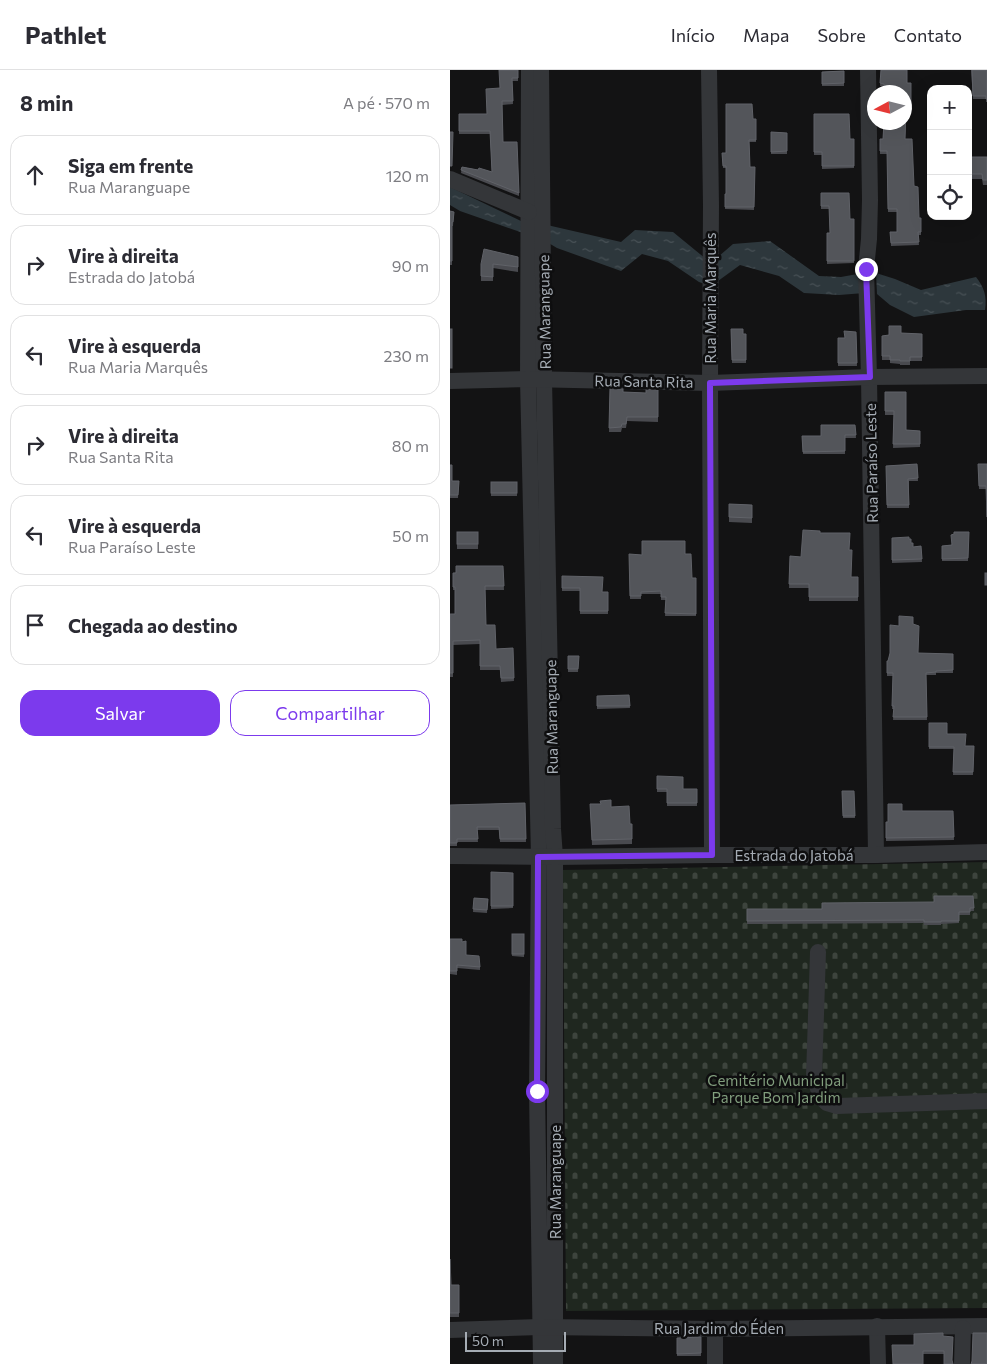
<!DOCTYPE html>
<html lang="pt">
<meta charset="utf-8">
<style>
body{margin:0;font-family:Commissioner,sans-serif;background:#f2f2f3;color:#2b2b33}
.controls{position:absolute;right:15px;top:15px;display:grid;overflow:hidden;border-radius:10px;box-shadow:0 5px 20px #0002}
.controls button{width:45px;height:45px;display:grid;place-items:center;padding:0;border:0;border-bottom:1px solid #e1e1e2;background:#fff;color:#2b2b33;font:25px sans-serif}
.compass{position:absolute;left:417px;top:15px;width:45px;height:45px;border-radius:50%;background:#fff;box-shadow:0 5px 20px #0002;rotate:263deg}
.scale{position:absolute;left:15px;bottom:12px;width:101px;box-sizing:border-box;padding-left:5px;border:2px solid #a5acb4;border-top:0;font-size:14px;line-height:18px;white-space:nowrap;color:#a5acb4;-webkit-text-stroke:4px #0e0e0f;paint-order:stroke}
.stop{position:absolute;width:15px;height:15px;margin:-11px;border:4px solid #7c3aed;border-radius:50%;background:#fff}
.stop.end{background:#7c3aed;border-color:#fff;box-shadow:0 1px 5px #0008}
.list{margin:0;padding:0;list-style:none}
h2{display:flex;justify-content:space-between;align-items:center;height:65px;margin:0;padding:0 20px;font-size:21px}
h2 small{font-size:16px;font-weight:400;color:#7c7c81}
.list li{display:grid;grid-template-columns:32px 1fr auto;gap:15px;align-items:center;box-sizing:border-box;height:80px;margin:0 10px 10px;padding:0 10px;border:1px solid #e1e1e2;border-radius:15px}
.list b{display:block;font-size:19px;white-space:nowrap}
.list p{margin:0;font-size:16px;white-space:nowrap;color:#7c7c81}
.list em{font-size:16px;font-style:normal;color:#7c7c81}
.actions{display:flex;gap:10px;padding:15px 20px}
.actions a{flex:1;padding:11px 0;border:1px solid #7c3aed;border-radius:15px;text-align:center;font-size:18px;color:#7c3aed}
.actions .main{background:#7c3aed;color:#fff}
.icon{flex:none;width:28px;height:28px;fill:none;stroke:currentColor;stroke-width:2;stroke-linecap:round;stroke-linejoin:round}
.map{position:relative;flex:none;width:537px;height:1294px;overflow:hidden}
header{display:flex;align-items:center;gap:30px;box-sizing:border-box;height:70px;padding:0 25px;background:#fff;border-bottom:1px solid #e1e1e2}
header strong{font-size:24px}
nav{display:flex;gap:28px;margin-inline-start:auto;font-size:18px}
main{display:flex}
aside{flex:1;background:#fff}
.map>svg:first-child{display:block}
.cemetery{fill:url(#cemetery-stones)}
.water{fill:url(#water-ripples)}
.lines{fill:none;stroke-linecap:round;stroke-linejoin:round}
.minor{stroke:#343639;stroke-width:16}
.wall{fill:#494a4f}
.building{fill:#53555a;stroke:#606268}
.route{stroke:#7c3aed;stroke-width:6}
.labels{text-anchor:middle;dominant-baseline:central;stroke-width:5;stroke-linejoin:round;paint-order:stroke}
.street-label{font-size:15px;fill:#a5acb4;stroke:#0e0e0f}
.park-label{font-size:15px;fill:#819d7d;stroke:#0e0e0f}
</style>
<header>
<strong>Pathlet</strong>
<nav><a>Início</a><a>Mapa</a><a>Sobre</a><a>Contato</a></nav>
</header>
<main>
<aside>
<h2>8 min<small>A pé · 570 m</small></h2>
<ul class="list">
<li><svg class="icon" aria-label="ahead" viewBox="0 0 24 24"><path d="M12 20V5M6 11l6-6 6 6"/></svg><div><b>Siga em frente</b><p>Rua Maranguape</p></div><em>120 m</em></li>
<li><svg class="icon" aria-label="right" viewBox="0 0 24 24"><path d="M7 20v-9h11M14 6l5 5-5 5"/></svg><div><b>Vire à direita</b><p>Estrada do Jatobá</p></div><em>90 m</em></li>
<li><svg class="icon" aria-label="left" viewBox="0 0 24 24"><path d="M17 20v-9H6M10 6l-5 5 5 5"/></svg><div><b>Vire à esquerda</b><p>Rua Maria Marquês</p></div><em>230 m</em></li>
<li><svg class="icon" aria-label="right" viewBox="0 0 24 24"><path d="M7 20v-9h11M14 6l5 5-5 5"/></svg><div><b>Vire à direita</b><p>Rua Santa Rita</p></div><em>80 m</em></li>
<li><svg class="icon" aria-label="left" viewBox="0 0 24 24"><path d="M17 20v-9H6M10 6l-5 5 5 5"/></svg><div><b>Vire à esquerda</b><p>Rua Paraíso Leste</p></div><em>50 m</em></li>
<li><svg class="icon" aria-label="arrive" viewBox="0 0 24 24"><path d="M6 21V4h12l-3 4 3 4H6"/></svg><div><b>Chegada ao destino</b></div></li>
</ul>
<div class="actions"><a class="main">Salvar</a><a>Compartilhar</a></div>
</aside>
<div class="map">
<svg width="537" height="1294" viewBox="0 0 537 1294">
<defs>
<pattern id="cemetery-stones" width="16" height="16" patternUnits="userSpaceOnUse" patternTransform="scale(1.25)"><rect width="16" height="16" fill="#1f271f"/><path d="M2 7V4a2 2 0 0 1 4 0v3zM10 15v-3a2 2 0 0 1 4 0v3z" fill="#3d443d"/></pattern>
<pattern id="water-ripples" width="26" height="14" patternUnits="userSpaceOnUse" patternTransform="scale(1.25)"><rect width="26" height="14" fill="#2d373c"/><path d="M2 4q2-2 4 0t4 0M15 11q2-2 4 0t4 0" fill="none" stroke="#485156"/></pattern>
</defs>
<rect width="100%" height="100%" fill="#131314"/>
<!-- cemetery -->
<path class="cemetery" d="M537 792V1238L116 1241 113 800Z"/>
<!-- water -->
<g class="water">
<path d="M0 117 73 152 76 164 10 141 0 135Z"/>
<path d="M97 155 171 172 185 160 223 162 256 189 255 214 249 212 218 191 192 184 171 201 107 178 97 172Z"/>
<path d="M320 171 369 206 391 207 413 203 414 223 389 225 354 223 329 206 290 195 268 211V187L283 174Z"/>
<path d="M426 203 445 209 471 220 526 207C534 217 537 226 535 240H516L464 247 440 235 427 224Z"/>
</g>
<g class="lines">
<!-- minor -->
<g class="minor">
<path d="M79 0 78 309 89 787 87 1021 91 1294"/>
<path d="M91 0 94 309 103 759 105 787V1294"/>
<path d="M259 0 261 135 260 313 262 785"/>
<path d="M418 0 420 130 419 169 416 199 419 307 426 785"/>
<path d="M0 109 79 142"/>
<path d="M0 311 78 309 260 313 419 307 537 306"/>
<path d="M0 786 105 787 262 785H426L537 782"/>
<path d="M368 882 364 1007 371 1027 377 1033 387 1036 537 1031"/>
<path d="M427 1256 428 1294"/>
<path d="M0 1260 90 1257 265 1259 537 1256"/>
<path d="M265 1294V1259"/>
<path d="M512 1294 513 1258"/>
</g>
</g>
<!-- wall -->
<g class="wall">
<path d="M68 0V11H62L63 34 52 35 53 72 69 123V126L11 103 12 97 42 102 40 64H9V44H37L50 18Z"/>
<path d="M431 0 457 13H461V43H456L455 69 471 162V165H468L469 175 441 176 440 162H447V142H438L437 84H430V69H433L434 16H430Z"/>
<path d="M521 0H537V32H536V29H523Z"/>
<path d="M394 1V16H372V2Z"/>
<path d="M364 44 400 69H404V98L372 99V85H364Z"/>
<path d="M303 49H306V72H299L300 97H305L304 140 275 139V124H276V98H273L272 83H276Z"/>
<path d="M321 62 337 63V84H321Z"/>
<path d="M518 87H537V115H533L532 109H518Z"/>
<path d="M371 123 400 149H404V193L377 194V163H380L379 139H371Z"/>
<path d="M0 141 4 142 3 156H2V195H0Z"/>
<path d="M68 187V202L43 198V211H31V194Z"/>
<path d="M281 259 293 264H296V293H282Z"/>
<path d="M406 262 407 296H388V268H394Z"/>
<path d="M451 263 472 264V291H460V295H450V294L440 293V290H432V266Z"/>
<path d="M160 318 173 322 196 323 208 320V352L177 351 176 358H172L171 362H159Z"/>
<path d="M435 322 456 360 470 361V377L443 378 444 345H435Z"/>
<path d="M405 355 406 368H395V384H353L352 366H371Z"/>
<path d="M467 394 468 411H459V438H437L436 396Z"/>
<path d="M528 394H537V451L536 419H529Z"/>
<path d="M0 395 2 411H9L8 428H0Z"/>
<rect x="41" y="412" width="26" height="14"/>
<path d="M279 434 302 435V453L279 452Z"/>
<rect x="7" y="462" width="21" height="17"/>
<path d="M519 462 518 491H492V476L501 475Z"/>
<path d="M442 468 459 469 463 477 471 476 472 492 442 493Z"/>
<path d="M399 480 401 507H408V531H359V518H339L340 486 351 487Z"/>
<path d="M179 484 192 485 235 484 242 508H246V546H215L216 530H211V524H191V529H180Z"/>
<path d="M53 496 54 520H35L36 555 46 579 63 578 64 611 51 612 50 600H30V574L3 575V607H0V544H5V520H3V503Z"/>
<path d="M112 506 152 522H158V544H130V521H112Z"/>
<path d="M463 554 468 583 503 584V603H486V605H476L477 650H443L444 639H442L443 606H437V591H438L449 556Z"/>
<path d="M118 586H129L128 602H118Z"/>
<path d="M179 625 180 638 147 639V626Z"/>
<path d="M479 653 497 664 515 676H524L523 705H503L504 679H479Z"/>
<path d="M207 706 233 719H247V736H217V722H207Z"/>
<path d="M392 721H404L405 748H393Z"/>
<path d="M75 733 76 772H50L49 760H27L28 772H7V776H0V735Z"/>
<path d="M140 734 161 737 180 754H182V774L142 775Z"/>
<path d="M452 741H503L504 770 436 771V752H438Z"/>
<path d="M41 802 63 803V838L41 839Z"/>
<path d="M523 826 524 841H520V845H509V853L491 854V855H474V853L297 854V839H372L484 832Z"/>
<path d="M24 828 38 829 37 843 23 842Z"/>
<path d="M62 864H74V887L62 886Z"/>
<path d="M0 869 12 872 16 885 30 897V900L7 898V905L0 904Z"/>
<path d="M0 1189 1 1215H9V1247H0Z"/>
<path d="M493 1266 502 1291 494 1284H473L464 1275Z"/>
<path d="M251 1267V1286H227V1268Z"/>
</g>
<!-- building -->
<g class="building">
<path d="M49 0H68V8H62L63 31H52L53 72H67L69 123 11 100 12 97 28 100 29 98 42 102 40 61H9V44H37L36 19 50 18Z"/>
<path d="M431 0H457V13H461V40H456L455 69H462L464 116 468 117 469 148H471V162H468L469 172 441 173 440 162H447V139H438L437 81H430V69H433L434 52H454V22H434V14L430 13Z"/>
<path d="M522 0H537V29H536V26H523Z"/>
<path d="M394 1V13L372 14V2Z"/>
<path d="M276 34H302L303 49H306V70H299L300 97H305L304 137H275V124H276V96H273L272 83H276Z"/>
<path d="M364 44H399L400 69H404V96H372V82H364Z"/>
<path d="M0 62H3L2 96H0Z"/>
<path d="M321 62 337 63V81L321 82Z"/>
<path d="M518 87H537V110H533L532 104H518Z"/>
<path d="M371 123H399L400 149H404V191H377V163H380L379 136H371Z"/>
<path d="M0 141 4 142 3 152H2V191H0Z"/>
<path d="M34 179 68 187V197L43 194V207L31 206V194Z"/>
<path d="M439 256H451V263L472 264V287H460V291H450V290H440V286H432V266L439 265Z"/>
<rect x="0" y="259" width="2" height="39"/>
<path d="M281 259H293V264H296V290H282Z"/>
<path d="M394 261 406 262 407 293H388V268H395Z"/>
<path d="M160 318 173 319V322L196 323V319L208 320V347H177L176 354H172L171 357 159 358Z"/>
<path d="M435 322H456V360L470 361V374H443L444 341H435Z"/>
<path d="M371 355H405L406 365H395V381L353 382 352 366H371Z"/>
<path d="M467 394 468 408 458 409 459 435H437L436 396Z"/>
<path d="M528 394H537V447L536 416H529Z"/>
<path d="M0 395H2V411H9L8 425H0Z"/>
<rect x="41" y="412" width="26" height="11"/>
<path d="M279 434 302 435V448L279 447Z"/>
<path d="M353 460 370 461V463H400L399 480H402L401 507H408V527H359V514H339L340 486 351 487Z"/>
<rect x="7" y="462" width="21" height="12"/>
<path d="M504 462H519L518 488 492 489V476L502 475 501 465 504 464Z"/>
<path d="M459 467V469H461V473H463V477L471 476 472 489 442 490V468Z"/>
<path d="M192 471H235V484H241L242 508H246V544L215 543 216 527H211V521L191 522V526H180L179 484 192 485Z"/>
<path d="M6 496H53L54 516H35L36 555H45L46 579 63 578 64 608H51L50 596H30V570L3 571V603H0V544H5V517H3V503H6Z"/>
<rect x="535" y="503" width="2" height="12"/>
<path d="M112 506 153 507 152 522H158V541H130V518H112Z"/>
<path d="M449 546 463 547V554L469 556 468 583 503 584V600L486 601V602L476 603 477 647H443L444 636H442L443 603H437V591H438L440 583V555L449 556Z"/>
<path d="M118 586H129L128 599H118Z"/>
<path d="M179 625 180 636H147V626Z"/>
<path d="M479 653H497V664H516L515 676H524L523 702H503L504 677H479Z"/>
<path d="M207 706 233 707V719H247V733H217V719H207Z"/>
<path d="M392 721H404L405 746H393Z"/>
<path d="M161 730V737L179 736 180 754H182V769L142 770 140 734H151L150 731Z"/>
<path d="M75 733 76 769H50L49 757H27L28 769H7V773H0V735Z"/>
<path d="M438 734H452V741H503L504 767 436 768V752H438Z"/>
<path d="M41 802 63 803V836H41Z"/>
<path d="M484 826H523L524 838H520V842H509V851H491V852H474V850L297 851V839H372V833L484 832Z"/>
<path d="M24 828 38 829 37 840 23 839Z"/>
<rect x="62" y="864" width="12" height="20"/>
<path d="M0 869H12V872L16 871V885L29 886 30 897 7 895V901H0Z"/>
<path d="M0 1189 1 1215H9V1243H0Z"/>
<path d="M493 1263V1266L503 1267 502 1290 503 1294H494V1281H473V1294H443L442 1275H464V1264Z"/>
<path d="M523 1263H537V1294H521L522 1291Z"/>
<path d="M251 1267V1283L227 1284V1268Z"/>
</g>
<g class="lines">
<!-- route -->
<path class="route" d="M87 1021 88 787 262 785 260 313 420 307 416 199"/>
</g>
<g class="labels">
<!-- street labels -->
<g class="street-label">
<text transform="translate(260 228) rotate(-90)">Rua Maria Marquês</text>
<text transform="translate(94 242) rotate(-91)">Rua Maranguape</text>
<text transform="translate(194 311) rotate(1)">Rua Santa Rita</text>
<text transform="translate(421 393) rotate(-91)">Rua Paraíso Leste</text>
<text transform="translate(101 647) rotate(-91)">Rua Maranguape</text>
<text x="344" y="785">Estrada do Jatobá</text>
<text transform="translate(105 1112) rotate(-90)">Rua Maranguape</text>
<text x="269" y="1258">Rua Jardim do Éden</text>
</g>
<!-- park labels -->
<g class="park-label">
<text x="326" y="1010">Cemitério Municipal<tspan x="326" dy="17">Parque Bom Jardim</tspan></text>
</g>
</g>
</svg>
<div class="controls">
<button>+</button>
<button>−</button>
<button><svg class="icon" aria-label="locate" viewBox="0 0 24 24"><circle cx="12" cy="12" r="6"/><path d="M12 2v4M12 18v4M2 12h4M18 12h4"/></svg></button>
</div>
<svg class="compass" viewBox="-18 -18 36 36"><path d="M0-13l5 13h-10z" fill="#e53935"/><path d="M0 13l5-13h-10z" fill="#7c7c81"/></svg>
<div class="scale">50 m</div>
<div class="stop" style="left:87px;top:1021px"></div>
<div class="stop end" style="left:416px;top:199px"></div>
</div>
</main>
